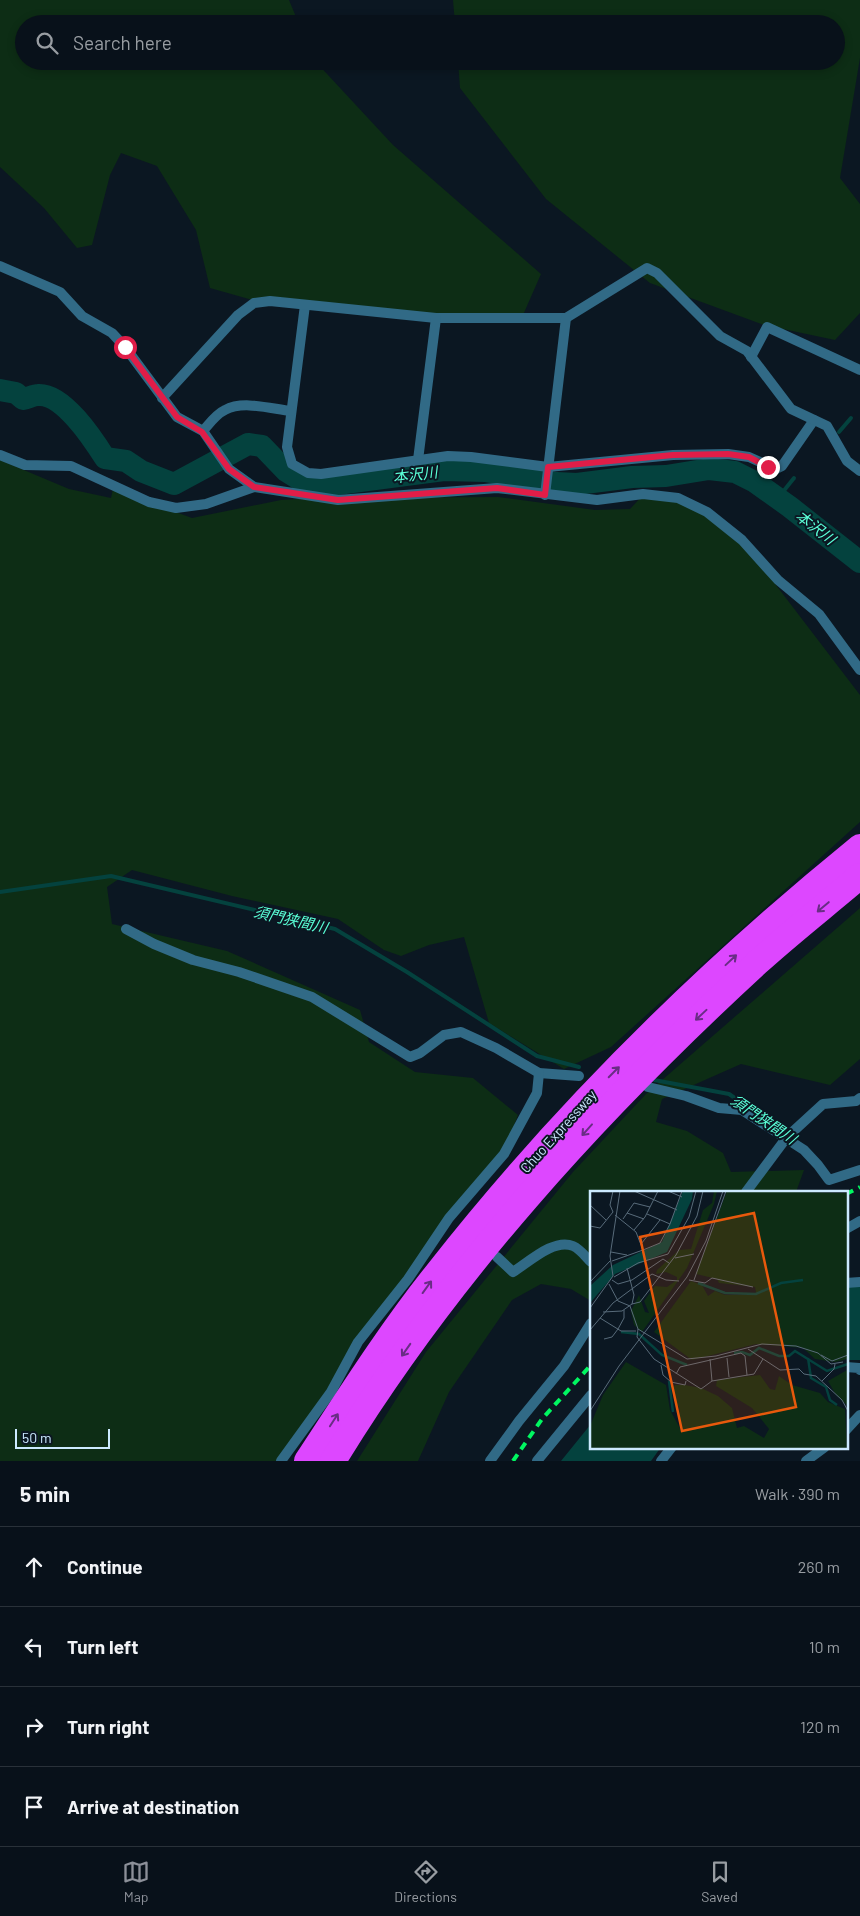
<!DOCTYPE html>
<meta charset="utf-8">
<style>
body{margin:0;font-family:Barlow,"Noto Sans JP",sans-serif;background:#161f27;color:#f1f3f6}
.scale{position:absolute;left:15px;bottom:12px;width:95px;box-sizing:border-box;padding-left:5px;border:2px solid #cceaff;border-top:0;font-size:14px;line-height:18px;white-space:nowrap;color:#cceaff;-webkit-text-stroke:4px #0b1722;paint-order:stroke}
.stop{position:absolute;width:15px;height:15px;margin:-11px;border:4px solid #e11d48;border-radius:50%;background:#fff}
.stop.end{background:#e11d48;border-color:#fff;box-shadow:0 1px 5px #0008}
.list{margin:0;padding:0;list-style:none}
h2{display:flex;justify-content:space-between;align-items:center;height:65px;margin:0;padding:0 20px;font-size:21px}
h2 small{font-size:16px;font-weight:400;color:#989da2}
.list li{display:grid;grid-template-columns:32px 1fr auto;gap:15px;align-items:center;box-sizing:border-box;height:80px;padding:0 20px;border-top:1px solid #293139}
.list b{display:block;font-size:19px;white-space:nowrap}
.list em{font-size:16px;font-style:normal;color:#989da2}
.icon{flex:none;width:28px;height:28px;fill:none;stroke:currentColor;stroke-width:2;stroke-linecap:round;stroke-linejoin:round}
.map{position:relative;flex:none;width:860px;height:1461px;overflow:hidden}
.search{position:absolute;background:#08111a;box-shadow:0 2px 8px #0003;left:15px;right:15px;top:15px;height:55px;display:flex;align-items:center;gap:12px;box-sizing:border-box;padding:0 18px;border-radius:28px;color:#989da2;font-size:19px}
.sheet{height:385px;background:#08111a}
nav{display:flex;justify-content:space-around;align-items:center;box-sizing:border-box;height:70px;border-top:1px solid #293139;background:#08111a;font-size:14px;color:#989da2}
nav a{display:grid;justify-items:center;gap:2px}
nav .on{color:#8c9099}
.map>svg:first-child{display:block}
.green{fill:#0d2d15}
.water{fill:#04423e}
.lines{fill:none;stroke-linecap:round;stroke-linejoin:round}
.stream{stroke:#04423e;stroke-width:4}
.river{stroke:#04423e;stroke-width:22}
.street{stroke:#316a86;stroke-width:10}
.highway{stroke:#dd47ff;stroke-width:26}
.rail{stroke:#00f761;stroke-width:4;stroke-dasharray:8 6;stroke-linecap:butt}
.oneway{stroke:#692d85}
.route{stroke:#e11d48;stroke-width:6}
.labels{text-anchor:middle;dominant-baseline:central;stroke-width:4;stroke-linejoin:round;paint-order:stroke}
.street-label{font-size:14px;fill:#cceaff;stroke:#0b1722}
.water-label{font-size:15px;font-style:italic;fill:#5affd7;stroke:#0b1722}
.inset-river{fill:none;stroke:#04423e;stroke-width:2.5}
.inset-road{fill:none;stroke:#586b7a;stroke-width:1}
.view{fill:#e8590c;fill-opacity:0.15;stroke:#e8590c;stroke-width:2.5}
.inset-edge{fill:none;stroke:#cceaff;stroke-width:2.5}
</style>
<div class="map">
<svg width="860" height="1461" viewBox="0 0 860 1461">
<rect width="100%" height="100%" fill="#0b1722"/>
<!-- green -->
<g class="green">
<path d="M0 0H289L299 24H24V61H315L393 145 541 274 523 315 453 319 260 302 210 288 196 230 157 166 121 153 110 175 92 245 77 248 44 208 0 167Z"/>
<path d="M453 0H860V58L840 178 860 204V313L835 340 764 325 650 283 546 199 460 88 458 61H836V24H455Z"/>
<path d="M0 460 69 489 111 498 113 489 192 518 281 500 316 498 498 497 595 510 630 509 645 493 680 496 740 538 860 695V822L611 1047 564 1069 489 1023 464 937 429 945 401 956 384 950 338 919 232 896 132 870 107 887 112 924 227 951 360 1010 369 1042 415 1072 473 1078 518 1115 505 1148 362 1339 280 1461H0Z"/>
<path d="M860 908V1059L830 1085 741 1064 662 1099 656 1122 687 1131 723 1153 731 1172 804 1170 796 1192H591V1301L571 1289 541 1284 512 1300 449 1392 418 1461H357L426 1352 573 1172 646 1094Z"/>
</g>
<!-- water -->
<g class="water">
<rect x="846" y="1287" width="14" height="73"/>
<path d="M591 1424V1447H661L651 1461H561Z"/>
</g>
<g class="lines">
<!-- stream -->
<g class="stream">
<path d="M839 432 851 418"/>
<path d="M778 498 794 478"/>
<path d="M0 892 111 876 335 929 407 972 537 1056 579 1067"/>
<path d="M654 1080 729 1094 765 1119"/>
</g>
<!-- river -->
<path class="river" d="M0 390 16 393 23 399C28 398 34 395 38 395 63 393 93 439 105 458L126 461 141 471 174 484 248 444 262 446 286 471 302 481 322 486 444 470 485 471 556 483 577 484 632 477 666 476 709 469 735 472 755 482 790 507 860 562"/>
<!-- street -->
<g class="street">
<path d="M0 266 60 292 82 316 112 333 125 347 177 417 203 431 229 469 254 487 338 500 497 488 597 500 643 494 678 498 707 512 742 540 778 580 819 614 860 670"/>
<path d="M305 305 287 447 292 464 308 473 321 474 448 456 471 457 548 467 673 455 728 454 749 457 776 469 782 466 814 420"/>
<path d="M751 357 767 327 860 370"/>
<path d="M162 398 238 315 254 303 270 301 436 318H566L647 268 657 273 720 336 747 351 791 409 827 426 847 461 860 471"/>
<path d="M203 431C209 424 216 414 225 410 243 400 272 409 291 411"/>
<path d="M0 455 25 465 71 466 149 502 176 508 206 504 254 487"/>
<path d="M418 460 436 318"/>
<path d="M545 495 566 318"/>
<path d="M126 929 154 944 193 960 239 972 312 997 410 1057 420 1053 444 1035 461 1032 496 1048 539 1073 579 1076"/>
<path d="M648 1087 686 1096 719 1108 742 1110 804 1150 818 1165 829 1180 860 1170"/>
<path d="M746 1192 787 1137 823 1104 856 1101 860 1098"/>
<path d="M846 1229 860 1221"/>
<path d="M497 1257 513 1272C529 1262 554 1238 573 1246 580 1249 586 1257 591 1262"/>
<path d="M846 1283 860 1282"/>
<path d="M846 1367 859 1368 860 1370"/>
<path d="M846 1430 860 1415"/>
<path d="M281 1461 331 1392 358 1342 408 1279 449 1218 504 1154 537 1093 539 1073"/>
<path d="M490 1461 519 1421 564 1366 591 1323"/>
<path d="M537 1461 591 1395"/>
<path d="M661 1461 672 1447"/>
<path d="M806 1461 825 1447"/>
</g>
<!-- highway -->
<g class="highway">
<path d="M307 1461C349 1397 390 1332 438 1272 561 1115 705 973 860 847"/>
<path d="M333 1461C447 1274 596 1111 757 963 790 933 826 905 860 876"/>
</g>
<!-- rail -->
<g class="rail">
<path d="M846 1194 860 1187"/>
<path d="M513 1461 542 1419 591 1365"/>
</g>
</g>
<!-- one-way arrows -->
<defs><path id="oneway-shaft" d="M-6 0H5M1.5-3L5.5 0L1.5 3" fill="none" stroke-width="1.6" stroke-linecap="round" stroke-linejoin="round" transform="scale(1.25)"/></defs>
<g class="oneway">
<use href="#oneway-shaft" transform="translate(823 907) rotate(140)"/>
<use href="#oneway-shaft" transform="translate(731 960) rotate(-43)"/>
<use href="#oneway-shaft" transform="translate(701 1015) rotate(137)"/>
<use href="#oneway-shaft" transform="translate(614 1072) rotate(-45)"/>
<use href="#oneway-shaft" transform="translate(587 1130) rotate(132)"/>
<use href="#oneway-shaft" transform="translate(427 1287) rotate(-54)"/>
<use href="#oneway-shaft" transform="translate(406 1350) rotate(125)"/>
<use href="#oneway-shaft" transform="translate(334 1420) rotate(-57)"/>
</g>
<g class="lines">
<!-- route -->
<path class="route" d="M125 347 177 417 202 432 229 469 254 487 338 500 497 488 545 495 548 467 673 455 728 454 749 457 768 467"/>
</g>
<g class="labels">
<!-- street labels -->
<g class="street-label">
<text transform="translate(558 1131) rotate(-48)">Chuo Expressway</text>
</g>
<!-- water labels -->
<g class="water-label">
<text transform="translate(415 474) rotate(-7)">本沢川</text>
<text transform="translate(816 527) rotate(38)">本沢川</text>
<text transform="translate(291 919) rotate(13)">須門狭間川</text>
<text transform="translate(764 1119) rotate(34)">須門狭間川</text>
</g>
</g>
<!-- overview -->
<g transform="translate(590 1191)">
<rect width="258" height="258" fill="#0b1722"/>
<path d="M124 0H127L124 13 97 77 52 141 44 134 41 120 49 104 55 121 59 122 54 110 65 95 77 96 87 89V86L76 81 66 83 67 79 89 59 101 58 113 19 122 12ZM137 0 257 2V168L245 171 225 168 213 157 166 153 102 169 64 141 101 90 112 94 118 105 125 100 135 104H164L166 101 165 96 129 92 127 88 106 83ZM36 171 76 194 80 219 91 239 89 216 85 212 82 199 85 194H95L111 197 128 205 142 217 147 237 154 235 174 247 179 238 162 217 126 195 127 189 170 184 180 198 185 199 189 185 202 194 230 202 238 211 255 218 257 257H0V235L13 204ZM257 179V214L246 204 238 190Z" fill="#0d2d15"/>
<path d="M93 0H103L102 8 77 61 25 83 0 112V95L23 74 72 51Z" fill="#04423e"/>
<path class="inset-river" d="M108 92 135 102 166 103 191 92 213 89M31 141 49 143 72 164 97 174M144 162 152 161 160 164 169 157 189 165H199L205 160 237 180 258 173M218 167 221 187 236 196 240 209 247 214M79 190 83 221"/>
<path class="inset-road" d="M44 0 87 19M78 0 92 6M0 14 16 29M23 21 20 14 23 0M37 22 54 28M57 23 80 33 92 0M25 24 46 41 53 59 70 52 80 33M33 28 44 12 60 16M0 35 10 37 23 21M44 39 55 26 68 0M51 53 70 29M21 61 37 64M85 67 104 63M22 70 53 59M24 86 48 72 78 63 99 26 106 0M22 89 28 93 42 89 73 68 79 72M99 89 115 92 122 87 163 96M104 89 136 0M0 91 20 70M19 93 28 110 40 115M42 113 50 111 86 64 107 25 113 0M40 115 48 138 97 168 126 165 172 153 206 155 228 162 241 173 253 171M0 117 23 85 20 65 30 0M13 121 32 120 42 113 44 104 37 77M10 127 31 140H46M48 138 47 146 64 168 111 198 122 190 164 183 173 168M0 139 23 112 62 83 76 89 89 90M14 148 22 146 28 138 34 127V119M158 158 190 179 209 178 214 183 226 185 252 209 258 220M231 164 242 170 258 164M137 167 139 186M120 168 122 190M71 174 73 184 81 191 95 194 96 190M86 183 90 176 151 162 155 165 157 184M232 190 244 178 245 173M0 220 29 175 97 86 116 50 133 0"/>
<path class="view" d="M164 22 206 216 92 240 50 46Z"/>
<rect width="258" height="258" class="inset-edge"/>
</g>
</svg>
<div class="scale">50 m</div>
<div class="stop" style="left:125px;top:347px"></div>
<div class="stop end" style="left:768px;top:467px"></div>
<div class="search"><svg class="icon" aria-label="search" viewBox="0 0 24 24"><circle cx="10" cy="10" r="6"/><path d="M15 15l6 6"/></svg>Search here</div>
</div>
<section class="sheet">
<h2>5 min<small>Walk · 390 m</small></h2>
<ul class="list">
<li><svg class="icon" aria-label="ahead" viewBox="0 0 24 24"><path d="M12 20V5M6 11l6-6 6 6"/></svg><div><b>Continue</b></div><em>260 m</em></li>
<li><svg class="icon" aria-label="left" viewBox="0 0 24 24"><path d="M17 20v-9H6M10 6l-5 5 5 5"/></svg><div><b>Turn left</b></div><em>10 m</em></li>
<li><svg class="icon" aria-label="right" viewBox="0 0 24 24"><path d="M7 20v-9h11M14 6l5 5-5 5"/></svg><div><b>Turn right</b></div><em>120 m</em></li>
<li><svg class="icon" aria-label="arrive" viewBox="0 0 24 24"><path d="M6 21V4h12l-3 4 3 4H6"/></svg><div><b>Arrive at destination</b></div></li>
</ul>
</section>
<nav>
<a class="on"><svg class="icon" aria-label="map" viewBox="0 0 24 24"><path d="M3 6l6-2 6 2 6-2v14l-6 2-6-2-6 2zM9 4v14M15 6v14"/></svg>Map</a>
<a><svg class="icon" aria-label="directions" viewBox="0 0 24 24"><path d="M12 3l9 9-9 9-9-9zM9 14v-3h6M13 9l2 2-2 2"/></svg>Directions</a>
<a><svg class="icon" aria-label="saved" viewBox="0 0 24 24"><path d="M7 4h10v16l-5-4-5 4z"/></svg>Saved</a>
</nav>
